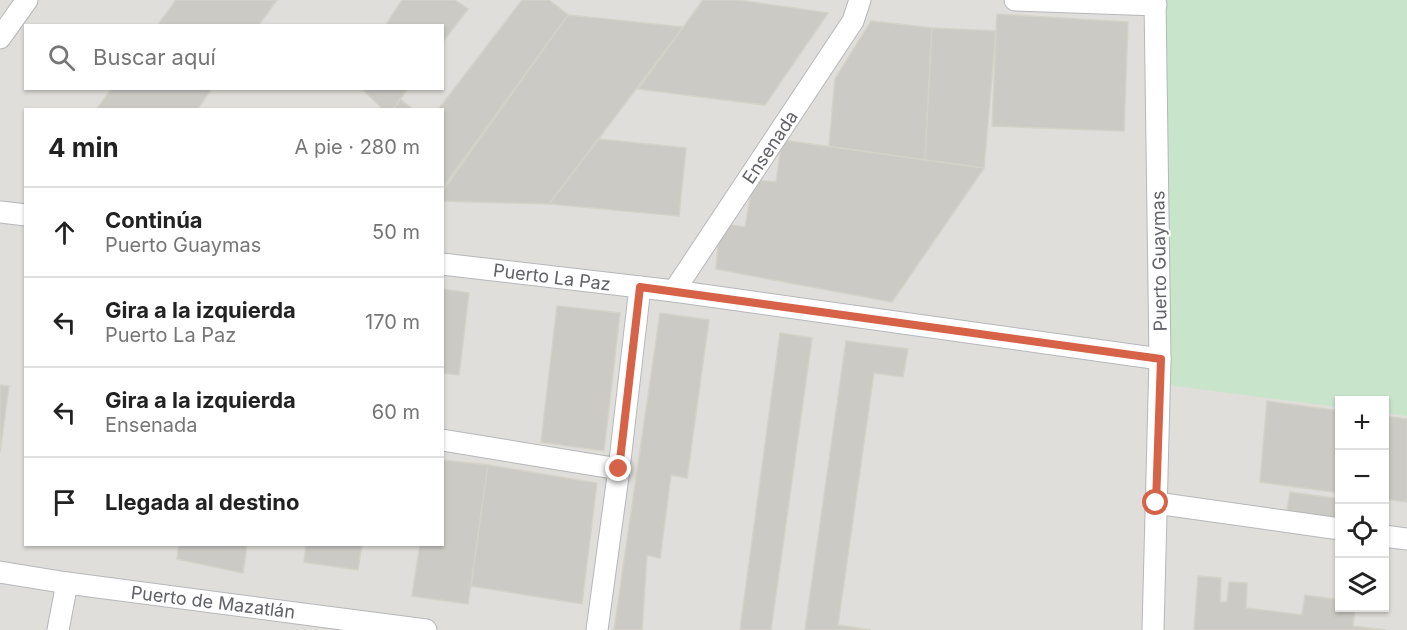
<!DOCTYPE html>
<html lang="es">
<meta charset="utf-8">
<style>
body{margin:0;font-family:Inter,sans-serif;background:#f6f6f6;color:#222}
.controls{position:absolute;right:18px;bottom:18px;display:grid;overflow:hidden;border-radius:0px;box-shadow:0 2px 4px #0004}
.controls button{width:54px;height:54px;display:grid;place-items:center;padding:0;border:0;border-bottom:2px solid #e0e0e0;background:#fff;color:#222;font:30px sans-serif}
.stop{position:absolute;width:18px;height:18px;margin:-14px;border:4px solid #d66248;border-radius:50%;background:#fff}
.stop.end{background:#d66248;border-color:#fff;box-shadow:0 2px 6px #0008}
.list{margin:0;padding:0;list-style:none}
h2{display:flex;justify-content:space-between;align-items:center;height:78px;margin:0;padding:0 24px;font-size:26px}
h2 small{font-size:20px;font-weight:400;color:#767676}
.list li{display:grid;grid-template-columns:39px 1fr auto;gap:18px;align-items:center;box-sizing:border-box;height:90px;padding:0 24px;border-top:2px solid #e0e0e0}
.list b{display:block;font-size:22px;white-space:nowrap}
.list p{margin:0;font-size:20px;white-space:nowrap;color:#767676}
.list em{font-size:20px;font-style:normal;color:#767676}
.icon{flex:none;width:33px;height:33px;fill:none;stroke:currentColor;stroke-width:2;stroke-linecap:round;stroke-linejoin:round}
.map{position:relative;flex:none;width:1407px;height:630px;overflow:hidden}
.search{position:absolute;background:#fff;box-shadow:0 2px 4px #0004;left:24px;top:24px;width:420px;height:66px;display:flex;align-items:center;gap:15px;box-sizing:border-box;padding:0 21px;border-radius:0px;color:#767676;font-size:22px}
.panel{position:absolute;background:#fff;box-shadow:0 2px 4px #0004;left:24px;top:108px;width:420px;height:438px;border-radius:0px}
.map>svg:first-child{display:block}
.industrial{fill:#dfdeda;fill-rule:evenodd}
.green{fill:#c8e4cb}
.building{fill:#cbcac5;stroke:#d4d1c7;stroke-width:1.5}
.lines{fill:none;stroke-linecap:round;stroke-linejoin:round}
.minor-casing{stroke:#b5b7bb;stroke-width:23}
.minor{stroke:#fff;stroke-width:21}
.route{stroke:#d66248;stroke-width:8}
.labels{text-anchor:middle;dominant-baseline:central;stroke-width:4.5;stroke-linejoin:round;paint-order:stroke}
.street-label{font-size:18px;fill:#606267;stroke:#fff}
</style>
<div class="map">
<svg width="1407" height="630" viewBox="0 0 1407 630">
<rect width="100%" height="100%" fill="#f0efe8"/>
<!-- industrial -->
<path class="industrial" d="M0 0H1407V630H0ZM26 26H442V88H26ZM26 110H442V544H26ZM1340 400H1384V608H1340Z"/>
<!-- green -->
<path class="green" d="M1157 0H1407V416L1385 413 1384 400H1340L1339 407 1160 384Z"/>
<!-- building -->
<g class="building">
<path d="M176 0H277L258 26H157Z"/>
<path d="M402 0H455L468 9 442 43V26H385Z"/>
<path d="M522 0H549L568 15 442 189V110H438Z"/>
<path d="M703 0H738L828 13 765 105 638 89Z"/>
<path d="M997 14 1128 22 1124 131 992 126Z"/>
<path d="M568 15 683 27 549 204 442 201V192Z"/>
<path d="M871 21 932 28 925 160 829 146 835 79Z"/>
<path d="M932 28 996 31 984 168 925 160Z"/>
<path d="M112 88H212L197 110H96Z"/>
<path d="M361 88H408L393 110H384Z"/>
<path d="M400 99 414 110H393Z"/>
<path d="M599 139 686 148 679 216 549 204Z"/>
<path d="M782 140 925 160 984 168 892 302 716 269 720 223 745 227 753 180 776 182Z"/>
<path d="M442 289 469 293 459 375 442 373Z"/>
<path d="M557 306 620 313 604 451 541 442Z"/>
<path d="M660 313 709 320 687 478 671 475 660 558 647 555 642 630H614Z"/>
<path d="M780 333 812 338 771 630H740Z"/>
<path d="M846 341 908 349 903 377 874 373 838 625 871 630H805Z"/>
<path d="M0 385 9 386 0 452Z"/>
<path d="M1267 401 1340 411V493L1260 482Z"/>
<path d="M1384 416 1407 419V502L1384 499Z"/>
<path d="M442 460 488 465 468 604 412 596 420 544H442Z"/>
<path d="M488 465 597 483 582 604 471 586Z"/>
<path d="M1290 492 1340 499V519L1287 511Z"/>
<path d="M179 544H247L243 573 177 559Z"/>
<path d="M306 544H362L358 570 304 562Z"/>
<path d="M1198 576 1221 578 1220 602H1227L1229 582 1247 583 1246 608 1302 615 1305 595 1340 600V608H1355L1353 626 1386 630H1194Z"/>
</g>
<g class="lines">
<defs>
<g id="minor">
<path d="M1015 0 1156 5"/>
<path d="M0 38 27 0"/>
<path d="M0 212 26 215"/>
<path d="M442 264 674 291 1160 359"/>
<path d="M674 291 853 21 860 0"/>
<path d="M442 440 619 469"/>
<path d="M1156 503 1340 529"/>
<path d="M1384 536 1407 539"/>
<path d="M0 572 67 583 426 630"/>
<path d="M58 630 67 583"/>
<path d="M597 630 619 469 640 287"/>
<path d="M1153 630 1160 359 1155 0"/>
</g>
</defs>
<!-- minor casing -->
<use href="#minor" class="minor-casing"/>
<!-- minor -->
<use href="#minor" class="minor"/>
</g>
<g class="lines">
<!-- route -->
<path class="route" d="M619 469 640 287 1161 359 1156 503"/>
</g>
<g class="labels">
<!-- street labels -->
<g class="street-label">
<text transform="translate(770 147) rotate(-56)">Ensenada</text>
<text transform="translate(1159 261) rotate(-91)">Puerto Guaymas</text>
<text transform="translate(552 277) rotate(7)">Puerto La Paz</text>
<text transform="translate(213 602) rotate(7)">Puerto de Mazatlán</text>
</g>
</g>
</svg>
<div class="controls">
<button>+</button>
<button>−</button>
<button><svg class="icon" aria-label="locate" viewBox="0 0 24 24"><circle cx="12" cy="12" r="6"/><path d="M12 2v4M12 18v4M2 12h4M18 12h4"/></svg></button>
<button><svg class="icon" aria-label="layers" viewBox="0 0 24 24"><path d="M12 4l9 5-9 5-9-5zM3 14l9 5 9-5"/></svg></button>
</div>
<div class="stop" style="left:1156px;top:503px"></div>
<div class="stop end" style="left:619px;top:469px"></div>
<div class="search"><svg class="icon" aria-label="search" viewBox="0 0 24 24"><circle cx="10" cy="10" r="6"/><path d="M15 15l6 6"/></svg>Buscar aquí</div>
<section class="panel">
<h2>4 min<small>A pie · 280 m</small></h2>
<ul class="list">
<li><svg class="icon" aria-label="ahead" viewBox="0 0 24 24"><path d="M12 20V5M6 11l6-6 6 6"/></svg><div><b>Continúa</b><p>Puerto Guaymas</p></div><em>50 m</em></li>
<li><svg class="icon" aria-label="left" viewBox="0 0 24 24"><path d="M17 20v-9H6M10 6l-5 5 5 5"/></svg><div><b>Gira a la izquierda</b><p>Puerto La Paz</p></div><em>170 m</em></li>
<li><svg class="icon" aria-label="left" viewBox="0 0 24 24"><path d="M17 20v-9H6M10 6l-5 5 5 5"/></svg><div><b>Gira a la izquierda</b><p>Ensenada</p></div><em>60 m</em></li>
<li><svg class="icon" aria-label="arrive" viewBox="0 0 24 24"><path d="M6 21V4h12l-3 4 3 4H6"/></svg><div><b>Llegada al destino</b></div></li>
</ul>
</section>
</div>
